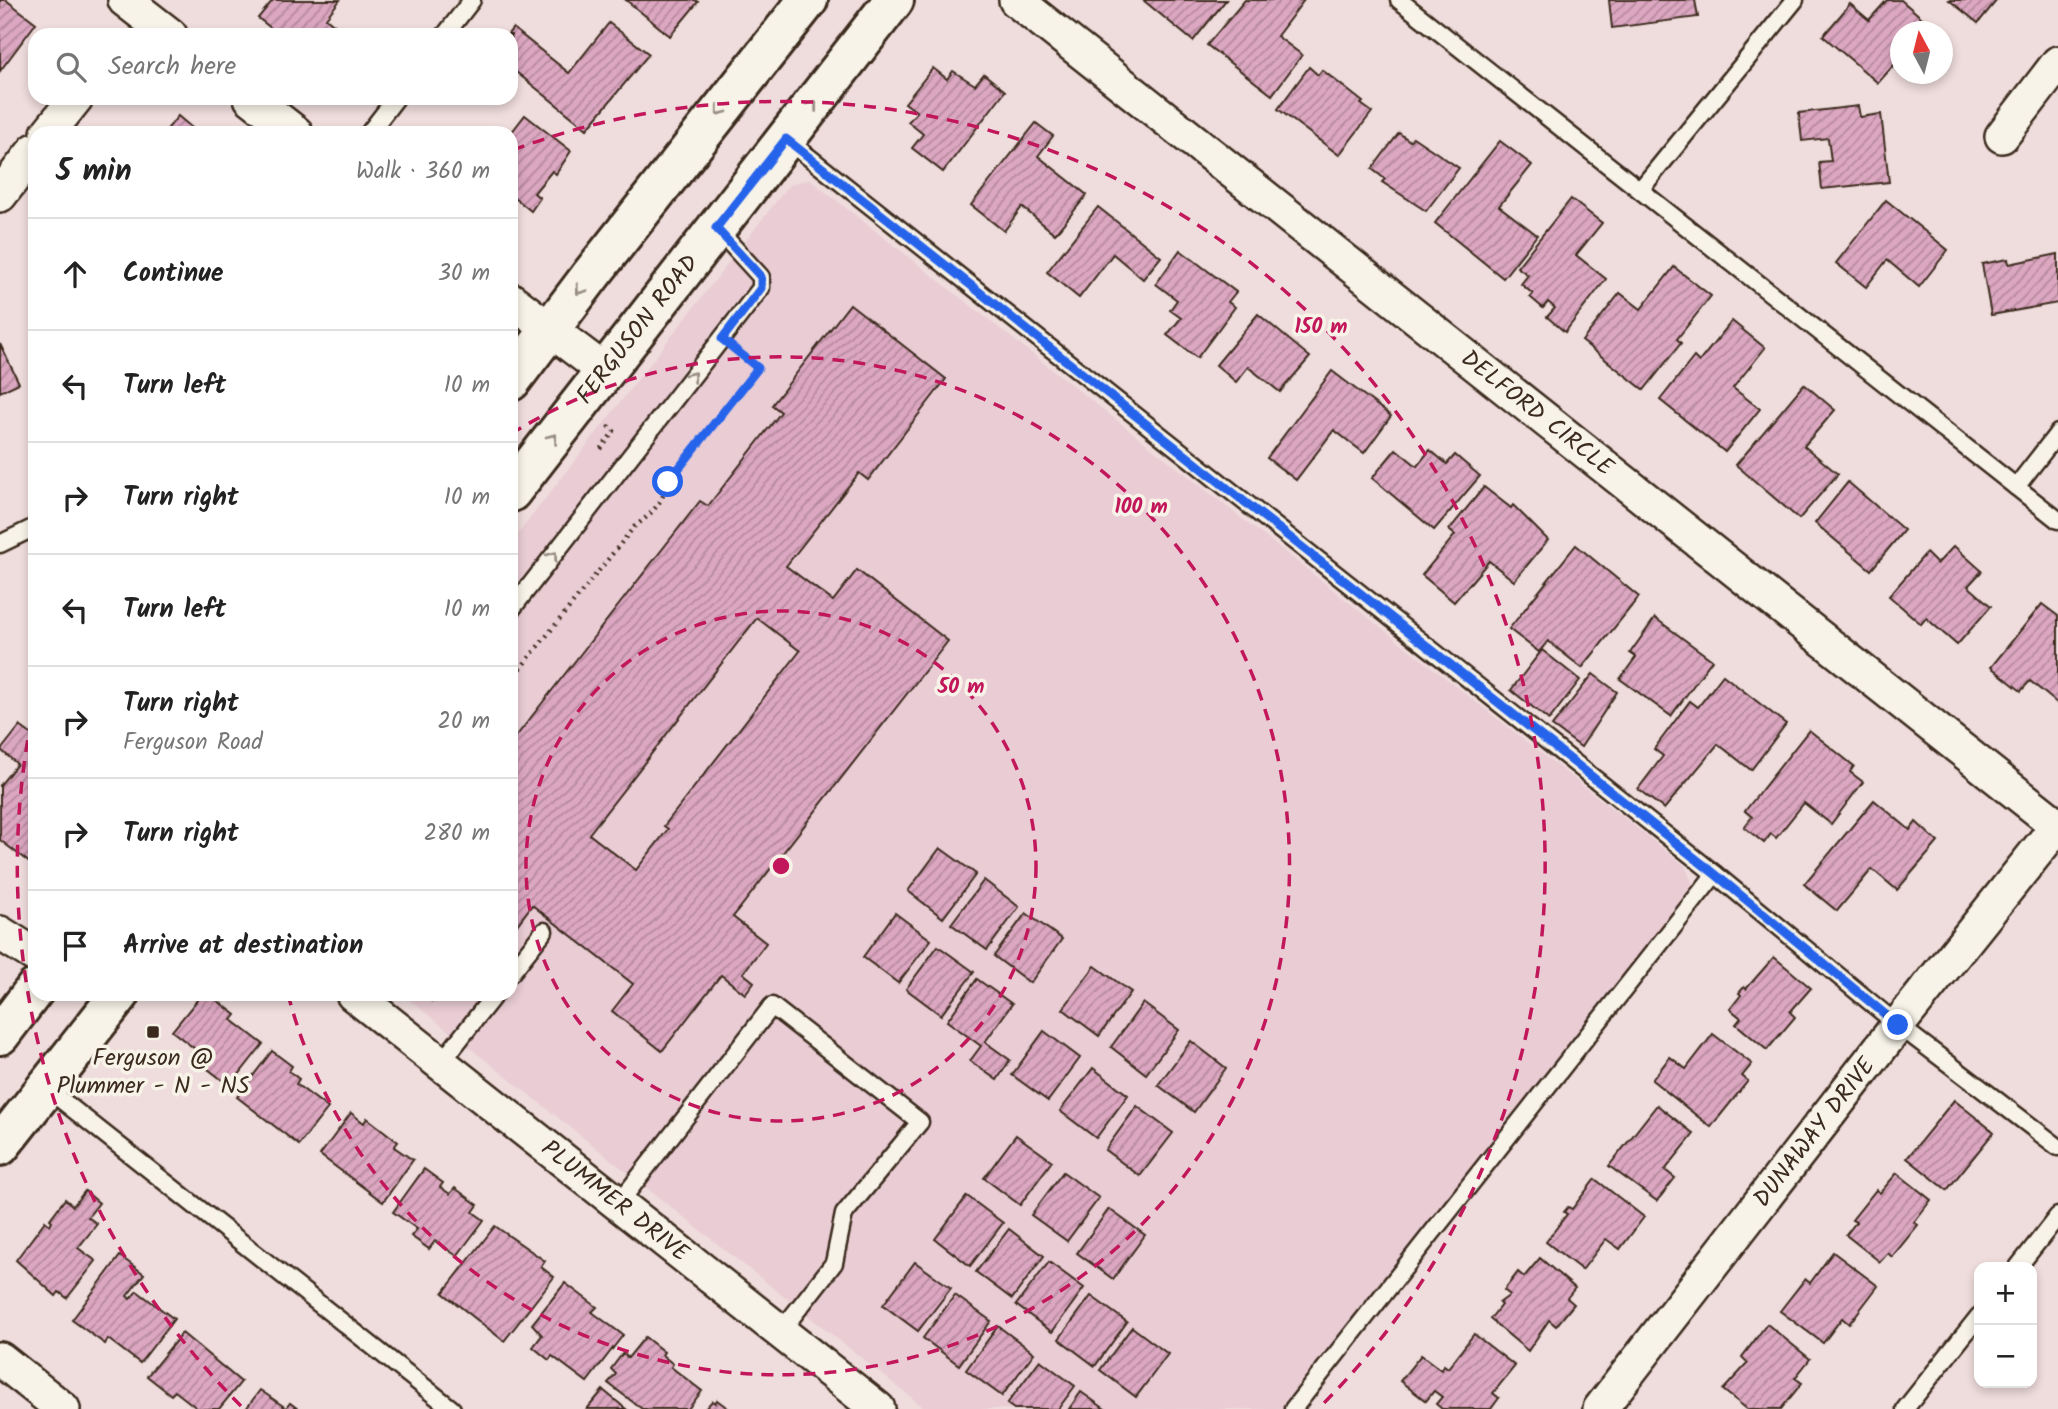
<!DOCTYPE html>
<meta charset="utf-8">
<style>
body{margin:0;font-family:Kalam,sans-serif;background:#f2f2f2;color:#222}
.controls{position:absolute;right:21px;bottom:21px;display:grid;overflow:hidden;border-radius:14px;box-shadow:0 4px 10px #0003}
.controls button{width:63px;height:63px;display:grid;place-items:center;padding:0;border:0;border-bottom:2px solid #e0e0e0;background:#fff;color:#222;font:35px sans-serif}
.compass{position:absolute;left:1890px;top:21px;width:63px;height:63px;border-radius:50%;background:#fff;box-shadow:0 4px 10px #0003;rotate:353deg}
.stop{position:absolute;width:21px;height:21px;margin:-16px;border:5px solid #2563eb;border-radius:50%;background:#fff}
.stop.end{background:#2563eb;border-color:#fff;box-shadow:0 2px 7px #0008}
.list{margin:0;padding:0;list-style:none}
h2{display:flex;justify-content:space-between;align-items:center;height:91px;margin:0;padding:0 28px;font-size:30px}
h2 small{font-size:23px;font-weight:400;color:#767676}
.list li{display:grid;grid-template-columns:46px 1fr auto;gap:21px;align-items:center;box-sizing:border-box;height:112px;padding:0 28px;border-top:2px solid #e0e0e0}
.list b{display:block;font-size:26px;white-space:nowrap}
.list p{margin:0;font-size:23px;white-space:nowrap;color:#767676}
.list em{font-size:23px;font-style:normal;color:#767676}
.icon{flex:none;width:38px;height:38px;fill:none;stroke:currentColor;stroke-width:2;stroke-linecap:round;stroke-linejoin:round}
.map{position:relative;flex:none;width:2058px;height:1409px;overflow:hidden}
.search{position:absolute;background:#fff;box-shadow:0 4px 10px #0003;left:28px;top:28px;width:490px;height:77px;display:flex;align-items:center;gap:18px;box-sizing:border-box;padding:0 24px;border-radius:21px;color:#767676;font-size:26px}
.panel{position:absolute;background:#fff;box-shadow:0 4px 10px #0003;left:28px;top:126px;width:490px;height:875px;border-radius:21px}
.map>svg:first-child{display:block}
.built{fill:#e9ccd4}
.building{fill:url(#building-hatch);stroke:#3b2a1e;stroke-width:2;fill-rule:evenodd}
.lines{fill:none;stroke-linecap:round;stroke-linejoin:round}
.lane-casing{stroke:#3b2a1e;stroke-width:21}
.street-casing{stroke:#3b2a1e;stroke-width:38}
.secondary-casing{stroke:#3b2a1e;stroke-width:44}
.path{stroke:#3b2a1e;stroke-width:4.5;stroke-dasharray:2 5;stroke-linecap:butt}
.lane{stroke:#f7f3e8;stroke-width:16}
.street{stroke:#f7f3e8;stroke-width:33}
.secondary{stroke:#f7f3e8;stroke-width:38}
.oneway{stroke:#998e83}
.route{stroke:#2563eb;stroke-width:9}
.ring{fill:none;stroke:#c2185b;stroke-width:3.5;stroke-dasharray:12 9}
.poi-dot{fill:#3b2a1e;stroke:#f7f3e8;stroke-width:2.5}
.labels{text-anchor:middle;dominant-baseline:central;stroke-width:7;stroke-linejoin:round;paint-order:stroke}
.street-label{font-size:24px;fill:#3b2a1e;stroke:#f7f3e8}
.poi-label{font-size:24px;fill:#3b2a1e;stroke:#f7f3e8}
.centre{fill:#c2185b;stroke:#f7f3e8;stroke-width:3.5}
.ring-label{font-size:21px;text-anchor:middle;font-weight:bold;fill:#c2185b;stroke:#f7f3e8;stroke-width:7;stroke-linejoin:round;paint-order:stroke}
</style>
<div class="map">
<svg width="2058" height="1409" viewBox="0 0 2058 1409">
<defs>
<pattern id="building-hatch" width="6" height="6" patternUnits="userSpaceOnUse" patternTransform="scale(1.75)"><rect width="6" height="6" fill="#dca7c1"/><path d="M-1 1l2-2M0 6l6-6M5 7l2-2" fill="none" stroke="#b4889c"/></pattern>
</defs>
<rect width="100%" height="100%" fill="#efdcdc"/>
<filter id="ink" filterUnits="userSpaceOnUse"><feTurbulence type="fractalNoise" baseFrequency=".0143" numOctaves="2"/><feDisplacementMap in="SourceGraphic" scale="14" xChannelSelector="R" yChannelSelector="G"/><feConvolveMatrix kernelMatrix="1 2 1 2 8 2 1 2 1" color-interpolation-filters="sRGB"/></filter>
<g filter="url(#ink)">
<!-- built -->
<path class="built" d="M809 179 1685 866 1696 892 1287 1409H926L402 994H511V543L789 185Z"/>
<!-- building -->
<g class="building">
<path d="M0 0H6L36 23 0 71Z"/>
<path d="M273 0H340L326 18 347 35H280L258 18Z"/>
<path d="M626 0H695L698 2 670 36Z"/>
<path d="M1143 0H1226L1193 41Z"/>
<path d="M1245 0H1304L1277 36 1302 55 1272 95 1207 45Z"/>
<path d="M1609 0H1695L1698 17 1612 28Z"/>
<path d="M1887 0H1901L1929 24 1923 32H1900V58L1878 83 1823 36 1850 4 1869 20Z"/>
<path d="M1949 0H1997L1978 23Z"/>
<path d="M609 23 649 54 587 129 511 68V35H507L513 28 569 73Z"/>
<path d="M1309 67 1318 75 1322 70 1363 102 1361 104 1372 112 1339 155 1278 109Z"/>
<path d="M933 68 947 79 953 71 975 85 984 74 1005 91 943 172 912 148 923 134 908 122 917 112 905 103Z"/>
<path d="M1858 106 1860 117 1881 114 1889 182 1822 189 1819 162 1831 161 1828 138 1802 141 1799 113Z"/>
<path d="M525 115 571 151 556 174 552 171 534 193 540 198 531 211 515 198 511 204V133Z"/>
<path d="M178 116 198 133H164Z"/>
<path d="M1036 123 1053 136 1038 156 1087 195 1055 234 1022 207 1004 231 971 205Z"/>
<path d="M1399 133 1410 141 1413 137 1459 168 1426 211 1382 182 1385 179 1372 169Z"/>
<path d="M1500 141 1532 165 1499 206 1537 235 1503 278 1435 223Z"/>
<path d="M1571 199 1602 223 1576 255 1606 279 1565 332 1547 317 1555 308 1548 302 1543 308 1530 297 1533 294 1521 284 1528 275 1517 267Z"/>
<path d="M1886 200 1948 250 1919 287 1887 260 1866 287 1836 263Z"/>
<path d="M1098 207 1161 257 1143 279 1113 254 1079 298 1047 272Z"/>
<path d="M1180 250 1236 292 1228 302 1235 307 1197 358 1167 335 1181 318 1170 310 1177 300 1156 284Z"/>
<path d="M2058 254V303L1991 315 1982 264 2008 259 2009 264Z"/>
<path d="M1674 267 1711 296 1677 339 1681 343 1644 390 1582 341 1620 293 1641 309Z"/>
<path d="M850 304 946 379 868 480 859 473 786 566 833 601 857 570 948 641 733 917 766 943 743 973 754 982 745 994 721 975 662 1051 612 1011 633 984 532 905 511 933V743L700 501 708 506 781 412 772 405ZM757 618 800 651 664 826 668 829 636 870 589 834Z"/>
<path d="M1258 314 1310 357 1280 392 1248 367 1236 382 1216 365Z"/>
<path d="M1732 321 1765 348 1733 388 1760 409 1725 452 1660 400 1694 357 1699 362Z"/>
<path d="M0 344 19 383 0 392Z"/>
<path d="M1332 371 1391 416 1364 453 1334 430 1296 480 1267 458Z"/>
<path d="M1804 384 1835 410 1804 446 1838 474 1799 519 1736 465Z"/>
<path d="M1396 449 1417 466 1430 450 1447 464 1455 455 1480 476 1434 530 1372 478Z"/>
<path d="M1848 482 1904 530 1871 570 1815 523Z"/>
<path d="M1484 487 1511 508 1513 505 1548 540 1514 581 1489 561 1454 602 1422 575 1455 535 1449 530Z"/>
<path d="M1576 545 1639 597 1582 668 1548 641 1539 652 1509 629Z"/>
<path d="M1954 546 1982 571 1968 586 1991 606 1957 645 1926 618 1921 624 1889 596 1926 553 1937 564Z"/>
<path d="M2042 604 2058 616V704L2030 681 2021 691 1991 667Z"/>
<path d="M1655 618 1712 660 1671 716 1620 679 1636 657 1630 653Z"/>
<path d="M1542 650 1580 680 1549 720 1511 690Z"/>
<path d="M1593 674 1617 692 1581 747 1552 726Z"/>
<path d="M1723 675 1786 724 1751 770 1718 744 1664 809 1638 789 1663 756 1654 749 1690 701 1698 707Z"/>
<path d="M20 726 35 737V857L30 863 0 840V785L17 764 1 750Z"/>
<path d="M1809 730 1854 766 1850 772 1863 782 1831 824 1804 803 1776 838 1771 834 1764 843 1744 827 1752 817 1745 811Z"/>
<path d="M1874 800 1910 830 1916 822 1938 842 1897 890 1872 869 1837 911 1804 884Z"/>
<path d="M940 848 976 874 943 918 908 891Z"/>
<path d="M984 880 1019 907 987 950 951 924Z"/>
<path d="M895 913 931 940 898 983 863 957Z"/>
<path d="M1026 913 1062 939 1030 983 994 956Z"/>
<path d="M938 946 974 972 941 1015 906 989Z"/>
<path d="M1774 957 1811 988 1790 1012 1795 1017 1767 1050 1736 1024 1741 1018 1730 1009 1741 995 1739 993 1744 987 1746 989Z"/>
<path d="M1095 966 1131 992 1099 1036 1063 1009Z"/>
<path d="M977 979 1012 1004 985 1042 1010 1060 997 1080 970 1061 981 1046 947 1021Z"/>
<path d="M202 994H209L236 1015 232 1020 263 1044 230 1086 190 1055 195 1049 172 1031Z"/>
<path d="M1143 1003 1179 1030 1146 1074 1111 1047Z"/>
<path d="M1044 1031 1080 1058 1048 1101 1012 1075Z"/>
<path d="M1713 1034 1752 1064 1742 1076 1748 1081 1711 1127 1652 1080 1670 1057 1686 1069Z"/>
<path d="M1191 1041 1226 1068 1194 1112 1158 1085Z"/>
<path d="M272 1051 292 1066 289 1071 299 1079 296 1084 328 1108 299 1145 237 1097Z"/>
<path d="M1093 1068 1128 1095 1096 1138 1060 1111Z"/>
<path d="M1954 1100 1994 1132 1947 1190 1907 1158Z"/>
<path d="M1657 1105 1694 1134 1665 1170 1675 1178 1657 1201 1609 1166Z"/>
<path d="M1137 1106 1173 1133 1140 1176 1105 1150Z"/>
<path d="M351 1113 364 1123 367 1118 398 1142 394 1147 413 1160 383 1202 320 1155Z"/>
<path d="M1016 1135 1052 1161 1020 1205 984 1178Z"/>
<path d="M424 1169 443 1183 440 1187 450 1194 455 1188 478 1205 473 1212 484 1220 457 1256 435 1241 429 1249 411 1236 417 1229 393 1212Z"/>
<path d="M1063 1172 1099 1198 1067 1241 1031 1215Z"/>
<path d="M1897 1173 1931 1200 1914 1222 1918 1225 1892 1257 1888 1253 1880 1262 1846 1235 1856 1222 1852 1220 1876 1190 1880 1193Z"/>
<path d="M1595 1179 1644 1217 1620 1249 1606 1239 1582 1270 1546 1242 1567 1214 1564 1212 1568 1207 1572 1209Z"/>
<path d="M85 1191 99 1203 88 1217 97 1224 78 1248 96 1261 67 1298 59 1292 56 1296 16 1260 45 1221 50 1225 52 1221 50 1219 65 1199 73 1206Z"/>
<path d="M967 1196 1003 1223 970 1266 935 1239Z"/>
<path d="M1109 1209 1145 1235 1113 1279 1077 1253Z"/>
<path d="M495 1226 545 1261 541 1267 554 1277 504 1341 443 1293Z"/>
<path d="M1009 1229 1044 1256 1012 1299 976 1272Z"/>
<path d="M1833 1252 1878 1286 1849 1324 1842 1318 1823 1343 1780 1311 1805 1279 1810 1283Z"/>
<path d="M120 1256 144 1274 127 1296 130 1299 137 1291 174 1319 140 1363 108 1339 105 1344 72 1320Z"/>
<path d="M1540 1258 1575 1288 1567 1298 1574 1304 1556 1326 1549 1320 1528 1351 1490 1319 1501 1305 1499 1303 1510 1295 1504 1290 1518 1272 1524 1277Z"/>
<path d="M915 1262 951 1288 918 1331 883 1305Z"/>
<path d="M1049 1262 1084 1288 1052 1332 1016 1305Z"/>
<path d="M565 1283 597 1307 592 1312 623 1335 587 1382 552 1356 549 1360 533 1347 542 1335 532 1324Z"/>
<path d="M955 1295 991 1321 959 1365 923 1338Z"/>
<path d="M1091 1296 1127 1322 1095 1366 1059 1339Z"/>
<path d="M1767 1324 1810 1359 1795 1378 1802 1383 1781 1409H1747L1723 1390 1748 1363 1742 1357Z"/>
<path d="M998 1326 1034 1353 1002 1396 966 1370Z"/>
<path d="M1132 1327 1168 1354 1136 1397 1100 1370Z"/>
<path d="M182 1333 241 1382 219 1409H198L175 1391 171 1395 147 1376Z"/>
<path d="M1474 1334 1515 1366 1493 1393 1499 1398 1491 1409H1442L1436 1404 1442 1397 1434 1391 1426 1401 1400 1381 1421 1355 1441 1370 1444 1365 1448 1368Z"/>
<path d="M645 1337 664 1352 662 1355 673 1364 671 1367 702 1391 688 1409H642L608 1383 616 1374 611 1369 623 1353 628 1358Z"/>
<path d="M1040 1360 1075 1386 1058 1409H1014L1007 1404Z"/>
<path d="M260 1390 286 1408 290 1403 298 1409H246Z"/>
<path d="M603 1390 626 1409H587Z"/>
<path d="M1081 1392 1105 1409H1069Z"/>
<path d="M717 1400 729 1409H705L712 1401 715 1403Z"/>
</g>
<g class="lines">
<defs>
<g id="lane">
<path d="M1399 0 2058 520"/>
<path d="M445 35 472 0"/>
<path d="M369 133 396 98"/>
<path d="M786 139 1715 874 1898 1025 2058 1147"/>
<path d="M1640 190 1795 0"/>
<path d="M2016 487 2058 433"/>
<path d="M0 544 35 527"/>
<path d="M511 610 761 288V277L717 229"/>
<path d="M511 973 544 931"/>
<path d="M441 1063 495 994"/>
<path d="M45 1087 452 1409"/>
<path d="M619 1203 772 1006 920 1122 844 1214 834 1263 781 1331"/>
<path d="M2018 1267 2058 1216"/>
<path d="M1293 1409 1715 874"/>
<path d="M1905 1409 1979 1316"/>
</g>
<g id="street">
<path d="M125 0 170 35"/>
<path id="s1" d="M1016 0 2058 826"/>
<path d="M251 98 296 133"/>
<path d="M48 133 76 98"/>
<path d="M2002 136 2058 63"/>
<path d="M0 195 35 150"/>
<path d="M511 300 606 372"/>
<path d="M0 933 35 955"/>
<path id="s2" d="M353 994 878 1409"/>
<path d="M0 1359 63 1409"/>
<path id="s3" d="M1600 1409 1898 1025 2058 825"/>
</g>
<g id="secondary">
<path d="M511 381 591 275 808 0"/>
<path id="s4" d="M511 492 894 0"/>
<path d="M0 1035 35 989"/>
<path d="M0 1146 120 994"/>
</g>
</defs>
<!-- lane casing -->
<use href="#lane" class="lane-casing"/>
<!-- street casing -->
<use href="#street" class="street-casing"/>
<!-- secondary casing -->
<use href="#secondary" class="secondary-casing"/>
<!-- path -->
<g class="path">
<path d="M601 449 614 431 608 426"/>
<path d="M511 680 634 527C652 514 662 503 668 482L758 368 741 354"/>
<path d="M430 1001 434 996 433 994"/>
</g>
<!-- lane -->
<use href="#lane" class="lane"/>
<!-- street -->
<use href="#street" class="street"/>
<!-- secondary -->
<use href="#secondary" class="secondary"/>
</g>
<!-- one-way arrows -->
<defs><path id="oneway-chevron" d="M-2-3.5L2.5 0L-2 3.5" fill="none" stroke-width="1.6" stroke-linecap="round" stroke-linejoin="round" transform="scale(1.75)"/></defs>
<g class="oneway">
<use href="#oneway-chevron" transform="translate(813 105) rotate(-52)"/>
<use href="#oneway-chevron" transform="translate(720 111) rotate(128)"/>
<use href="#oneway-chevron" transform="translate(580 290) rotate(126)"/>
<use href="#oneway-chevron" transform="translate(692 376) rotate(-52)"/>
<use href="#oneway-chevron" transform="translate(553 438) rotate(-52)"/>
<use href="#oneway-chevron" transform="translate(553 556) rotate(-52)"/>
</g>
</g>
<g class="lines" filter="url(#ink)">
<!-- route -->
<path class="route" d="M668 482 758 368 722 339 761 288V277L716 228 786 139 1715 874 1898 1025"/>
</g>
<!-- distance rings -->
<g class="ring">
<circle cx="781" cy="866" r="255"/>
<path d="M511 434A509 509 0 1 1 289 998"/>
<path d="M241 1406A764 764 0 0 1 34 707M513 150A764 764 0 0 1 1321 1406"/>
</g>
<!-- markers -->
<rect class="poi-dot" x="146" y="1025" width="14" height="14" rx="3.5"/>
<g class="labels">
<!-- street labels -->
<g class="street-label">
<text stroke="none"><textPath href="#s4" startOffset="206">FERGUSON ROAD</textPath></text>
<text stroke="none"><textPath href="#s1" startOffset="665">DELFORD CIRCLE</textPath></text>
<text stroke="none"><textPath href="#s3" startOffset="350">DUNAWAY DRIVE</textPath></text>
<text stroke="none"><textPath href="#s2" startOffset="334">PLUMMER DRIVE</textPath></text>
</g>
<!-- poi labels -->
<g class="poi-label">
<text x="153" y="1058">Ferguson @<tspan x="153" dy="28">Plummer - N - NS</tspan></text>
</g>
</g>
<circle cx="781" cy="866" r="10" class="centre"/>
<g class="ring-label">
<text x="1321" y="333">150 m</text>
<text x="1141" y="513">100 m</text>
<text x="961" y="693">50 m</text>
</g>
</svg>
<div class="controls">
<button>+</button>
<button>−</button>
</div>
<svg class="compass" viewBox="-18 -18 36 36"><path d="M0-13l5 13h-10z" fill="#e53935"/><path d="M0 13l5-13h-10z" fill="#767676"/></svg>
<div class="stop" style="left:668px;top:482px"></div>
<div class="stop end" style="left:1898px;top:1025px"></div>
<div class="search"><svg class="icon" aria-label="search" viewBox="0 0 24 24"><circle cx="10" cy="10" r="6"/><path d="M15 15l6 6"/></svg>Search here</div>
<section class="panel">
<h2>5 min<small>Walk · 360 m</small></h2>
<ul class="list">
<li><svg class="icon" aria-label="ahead" viewBox="0 0 24 24"><path d="M12 20V5M6 11l6-6 6 6"/></svg><div><b>Continue</b></div><em>30 m</em></li>
<li><svg class="icon" aria-label="left" viewBox="0 0 24 24"><path d="M17 20v-9H6M10 6l-5 5 5 5"/></svg><div><b>Turn left</b></div><em>10 m</em></li>
<li><svg class="icon" aria-label="right" viewBox="0 0 24 24"><path d="M7 20v-9h11M14 6l5 5-5 5"/></svg><div><b>Turn right</b></div><em>10 m</em></li>
<li><svg class="icon" aria-label="left" viewBox="0 0 24 24"><path d="M17 20v-9H6M10 6l-5 5 5 5"/></svg><div><b>Turn left</b></div><em>10 m</em></li>
<li><svg class="icon" aria-label="right" viewBox="0 0 24 24"><path d="M7 20v-9h11M14 6l5 5-5 5"/></svg><div><b>Turn right</b><p>Ferguson Road</p></div><em>20 m</em></li>
<li><svg class="icon" aria-label="right" viewBox="0 0 24 24"><path d="M7 20v-9h11M14 6l5 5-5 5"/></svg><div><b>Turn right</b></div><em>280 m</em></li>
<li><svg class="icon" aria-label="arrive" viewBox="0 0 24 24"><path d="M6 21V4h12l-3 4 3 4H6"/></svg><div><b>Arrive at destination</b></div></li>
</ul>
</section>
</div>
